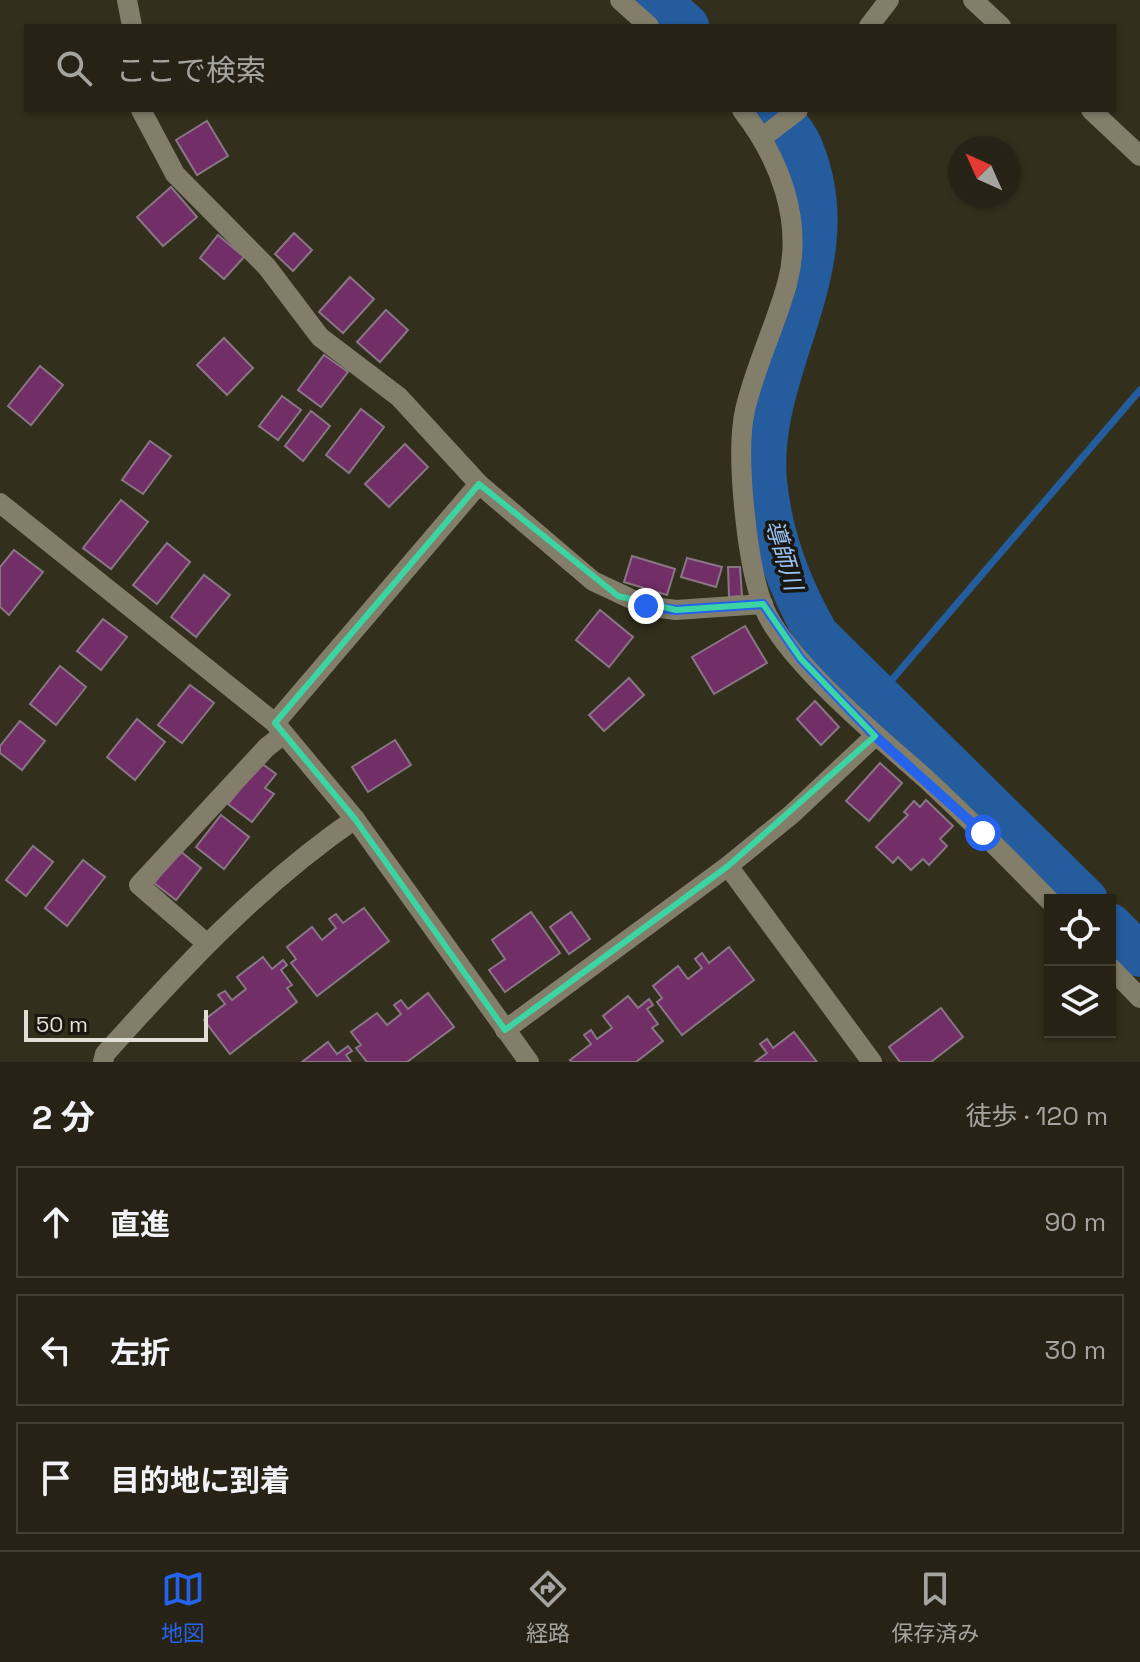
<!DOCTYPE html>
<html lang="ja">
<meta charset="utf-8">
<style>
body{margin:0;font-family:"Space Grotesk","Noto Sans JP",sans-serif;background:#322f23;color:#f1f3f6}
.controls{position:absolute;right:24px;bottom:24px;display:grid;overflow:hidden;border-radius:0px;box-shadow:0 2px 6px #0004}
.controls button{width:72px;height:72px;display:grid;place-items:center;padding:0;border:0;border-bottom:2px solid #424035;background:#262316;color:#f1f3f6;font:40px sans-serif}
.compass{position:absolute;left:948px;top:136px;width:72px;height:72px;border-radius:50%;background:#262316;box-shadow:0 2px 6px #0004;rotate:315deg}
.scale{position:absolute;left:24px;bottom:20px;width:184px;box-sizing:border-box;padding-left:8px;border:4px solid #e2dfd4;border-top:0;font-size:22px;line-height:28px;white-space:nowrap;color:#e2dfd4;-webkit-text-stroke:6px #19170f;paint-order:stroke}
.stop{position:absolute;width:24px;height:24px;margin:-18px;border:6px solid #2563eb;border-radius:50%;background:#fff}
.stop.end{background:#2563eb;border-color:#fff;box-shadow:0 2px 8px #0008}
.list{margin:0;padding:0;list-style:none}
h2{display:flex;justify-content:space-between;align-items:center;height:104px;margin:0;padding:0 32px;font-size:34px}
h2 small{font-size:26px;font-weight:400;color:#a4a4a1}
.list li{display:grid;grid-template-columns:52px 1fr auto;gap:24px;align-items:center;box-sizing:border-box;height:112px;margin:0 16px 16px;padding:0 16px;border:2px solid #424035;border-radius:0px}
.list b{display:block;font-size:30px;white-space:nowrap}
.list em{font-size:26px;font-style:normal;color:#a4a4a1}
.icon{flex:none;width:44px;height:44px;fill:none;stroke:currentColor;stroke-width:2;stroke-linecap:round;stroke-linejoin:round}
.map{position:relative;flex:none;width:1140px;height:1062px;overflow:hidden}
.search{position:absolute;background:#262316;box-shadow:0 2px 6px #0004;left:24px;right:24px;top:24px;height:88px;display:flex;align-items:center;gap:20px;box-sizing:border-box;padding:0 28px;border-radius:0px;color:#a4a4a1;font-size:30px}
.sheet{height:488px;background:#262316}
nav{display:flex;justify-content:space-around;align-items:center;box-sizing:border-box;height:112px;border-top:2px solid #424035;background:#262316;font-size:22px;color:#a4a4a1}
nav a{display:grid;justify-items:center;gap:4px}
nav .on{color:#2563eb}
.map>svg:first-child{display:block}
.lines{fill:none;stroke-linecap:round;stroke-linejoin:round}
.stream{stroke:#245c9d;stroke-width:7}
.river{stroke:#245c9d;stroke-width:44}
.building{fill:#712e67;stroke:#897685;stroke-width:2}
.minor{stroke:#837e6a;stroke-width:20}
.route{stroke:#2563eb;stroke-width:10}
.marked{fill:none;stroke:#3cd4a3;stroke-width:6;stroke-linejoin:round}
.labels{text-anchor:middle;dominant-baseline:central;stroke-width:7;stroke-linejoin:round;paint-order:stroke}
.water-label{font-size:24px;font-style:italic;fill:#98c3f9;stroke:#19170f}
</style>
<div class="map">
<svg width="1140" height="1062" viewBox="0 0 1140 1062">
<rect width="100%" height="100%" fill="#332f1d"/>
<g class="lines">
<!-- stream -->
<path class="stream" d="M878 696 1140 390"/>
<!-- river -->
<g class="river">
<path d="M658 0 687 26"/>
<path d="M775 110C784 122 797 136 802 150 850 267 755 366 765 481 770 536 790 588 817 635L1086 900"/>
<path d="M1110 925 1140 955"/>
</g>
</g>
<!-- building -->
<g class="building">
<path d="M207 121 228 156 197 175 176 140Z"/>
<path d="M171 187 197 217 163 246 137 217Z"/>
<path d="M294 233 312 250 293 271 275 254Z"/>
<path d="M218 235 244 257 224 279 200 258Z"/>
<path d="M350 277 374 299 343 333 319 312Z"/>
<path d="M386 310 408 330 380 362 357 342Z"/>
<path d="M224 338 253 368 227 395 197 365Z"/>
<path d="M324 355 348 372 321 407 298 390Z"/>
<path d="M40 366 63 385 31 425 8 406Z"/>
<path d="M282 396 301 410 278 440 259 426Z"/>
<path d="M361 409 384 427 349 473 326 455Z"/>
<path d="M311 411 330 426 303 461 285 446Z"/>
<path d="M150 441 171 456 143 494 122 480Z"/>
<path d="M405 444 428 467 389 507 365 484Z"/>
<path d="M121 500 148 522 111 569 83 548Z"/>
<path d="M167 543 190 562 157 604 133 585Z"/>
<path d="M14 550 43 572 9 615 0 607V567Z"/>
<path d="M632 556 675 569 667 595 624 582Z"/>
<path d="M687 558 722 567 716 587 681 577Z"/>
<path d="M728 567H740L742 596 729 597Z"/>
<path d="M204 575 230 595 196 637 171 617Z"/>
<path d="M600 610 633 637 609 667 576 640Z"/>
<path d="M103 619 127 637 101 670 77 651Z"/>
<path d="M745 626 767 663 714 694 692 657Z"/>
<path d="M60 666 86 687 56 725 30 704Z"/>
<path d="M629 678 644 695 604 731 589 715Z"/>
<path d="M190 685 214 703 182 743 158 725Z"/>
<path d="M815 701 839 727 821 745 797 719Z"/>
<path d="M137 719 165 742 135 780 107 757Z"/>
<path d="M20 721 45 741 22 770 0 753V746Z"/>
<path d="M395 740 411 765 368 792 352 767Z"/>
<path d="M261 763 276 774 265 788 274 794 252 822 228 804Z"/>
<path d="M880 763 902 783 869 821 846 801Z"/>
<path d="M926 800 953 826 940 839 947 846 929 865 923 859 911 870 898 857 893 863 876 847 908 815 904 812 914 801 920 807Z"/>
<path d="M221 815 249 837 224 869 196 847Z"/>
<path d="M33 846 53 862 26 896 6 880Z"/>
<path d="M180 851 201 868 176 900 154 883Z"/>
<path d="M83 860 105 877 67 926 45 908Z"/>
<path d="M364 908 389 941 317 996 291 963 296 959 287 947 312 927 322 940 336 928 329 919 336 914 343 923Z"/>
<path d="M531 912 560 953 505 992 489 970 505 959 492 940Z"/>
<path d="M571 912 590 939 569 954 550 927Z"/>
<path d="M729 947 754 980 682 1035 657 1002 662 998 653 986 678 966 688 979 702 968 695 959 702 953 709 963Z"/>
<path d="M263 957 272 969 283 960 287 965 281 970 292 985 287 988 297 1002 230 1054 204 1020 225 1004 218 995 225 991 232 1000 246 989 237 977Z"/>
<path d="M428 993 454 1027 407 1062H367L356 1048 361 1045 351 1032 377 1013 387 1025 401 1014 394 1005 401 1000 408 1009Z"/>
<path d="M628 996 638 1008 649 999 653 1005 647 1009 658 1024 652 1028 663 1041 636 1062H572L570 1060 591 1044 584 1035 591 1030 597 1039 612 1028 603 1016Z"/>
<path d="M941 1008 963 1037 931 1062H900L889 1047Z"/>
<path d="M794 1032 817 1062H755L767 1053 760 1044 767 1039 773 1048Z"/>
<path d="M328 1042 337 1054 348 1046 352 1051 346 1055 351 1062H302Z"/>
</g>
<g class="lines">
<!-- minor -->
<g class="minor">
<path d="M127 0 132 26"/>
<path d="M620 0 649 26"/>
<path d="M973 0 1001 26"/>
<path d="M869 26 889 0"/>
<path d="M141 110 175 174 267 267 320 337 399 397 479 484 593 581 646 606 676 610 763 604"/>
<path d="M742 110C780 159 804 222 787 284 775 327 755 367 745 410 735 454 747 566 764 608 786 661 881 739 925 778 968 818 1009 859 1050 901"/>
<path d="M1091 110 1140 156"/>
<path d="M763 137 798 110"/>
<path d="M0 503 275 723 355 819 529 1062"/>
<path d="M275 723 479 484"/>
<path d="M728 866 872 1062"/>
<path d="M205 942 139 885 267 747 284 734"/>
<path d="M1110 967 1140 998"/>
<path d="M505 1030 728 866 792 814 875 736"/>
<path d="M103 1062 105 1054C183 967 258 886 355 819"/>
</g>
</g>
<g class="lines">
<!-- route -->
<path class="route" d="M646 606 676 610 763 604 801 659 875 736 983 833"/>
</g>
<!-- marked area -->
<path class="marked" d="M479 484 618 596 676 610 763 604 801 659 875 736 728 866 505 1030 355 819 275 723Z"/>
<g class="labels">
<!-- water labels -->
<g class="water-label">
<text transform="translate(784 555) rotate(73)">導師川</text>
</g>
</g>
</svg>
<div class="controls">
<button><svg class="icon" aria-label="locate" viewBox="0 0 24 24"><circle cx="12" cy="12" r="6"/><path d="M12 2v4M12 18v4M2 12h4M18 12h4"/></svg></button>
<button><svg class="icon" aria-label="layers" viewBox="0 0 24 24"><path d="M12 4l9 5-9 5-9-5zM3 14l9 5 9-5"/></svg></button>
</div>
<svg class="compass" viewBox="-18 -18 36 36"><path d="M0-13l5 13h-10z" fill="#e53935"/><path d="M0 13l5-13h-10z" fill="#a4a4a1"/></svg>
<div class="scale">50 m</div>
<div class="stop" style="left:983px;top:833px"></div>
<div class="stop end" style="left:646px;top:606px"></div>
<div class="search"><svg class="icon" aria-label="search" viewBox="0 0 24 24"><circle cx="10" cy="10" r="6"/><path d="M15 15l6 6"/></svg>ここで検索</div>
</div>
<section class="sheet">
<h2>2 分<small>徒歩 · 120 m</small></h2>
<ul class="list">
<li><svg class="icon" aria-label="ahead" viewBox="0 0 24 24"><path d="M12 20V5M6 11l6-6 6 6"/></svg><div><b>直進</b></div><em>90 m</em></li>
<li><svg class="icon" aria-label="left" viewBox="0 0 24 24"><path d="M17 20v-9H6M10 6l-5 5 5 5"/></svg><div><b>左折</b></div><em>30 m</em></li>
<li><svg class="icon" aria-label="arrive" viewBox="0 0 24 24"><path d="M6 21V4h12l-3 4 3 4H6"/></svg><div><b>目的地に到着</b></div></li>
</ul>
</section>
<nav>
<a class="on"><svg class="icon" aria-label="map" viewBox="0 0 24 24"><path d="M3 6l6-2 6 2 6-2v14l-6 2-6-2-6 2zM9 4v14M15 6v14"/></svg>地図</a>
<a><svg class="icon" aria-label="directions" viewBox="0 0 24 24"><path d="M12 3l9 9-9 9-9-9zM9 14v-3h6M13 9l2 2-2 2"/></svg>経路</a>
<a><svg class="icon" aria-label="saved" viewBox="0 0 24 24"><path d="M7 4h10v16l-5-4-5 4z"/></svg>保存済み</a>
</nav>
